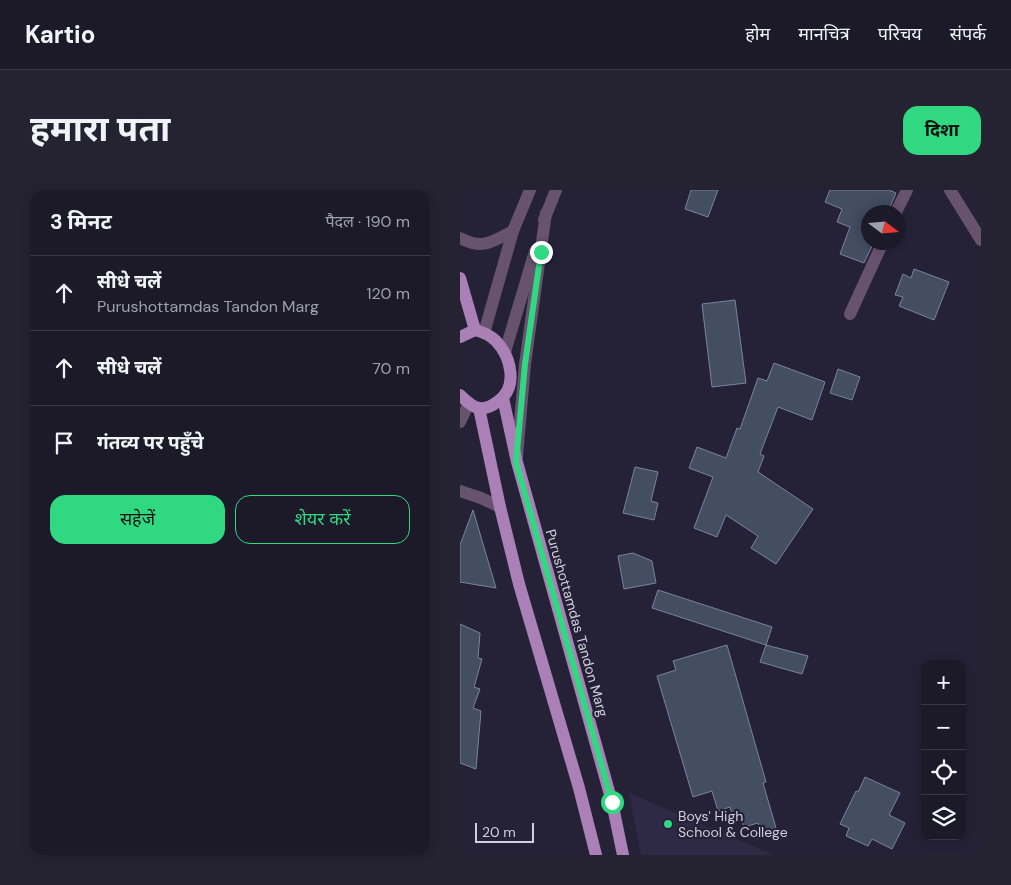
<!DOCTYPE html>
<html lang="hi">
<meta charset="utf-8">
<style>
body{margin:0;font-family:"DM Sans","Noto Sans Devanagari",sans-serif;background:#252331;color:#f1f3f6}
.controls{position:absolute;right:15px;bottom:15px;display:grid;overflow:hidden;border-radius:10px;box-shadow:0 2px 12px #0003}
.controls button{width:45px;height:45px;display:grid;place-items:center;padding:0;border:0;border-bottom:1px solid #3a3846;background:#1c1a29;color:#f1f3f6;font:25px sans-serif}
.compass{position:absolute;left:401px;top:15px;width:45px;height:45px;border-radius:50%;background:#1c1a29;box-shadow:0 2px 12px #0003;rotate:106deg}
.scale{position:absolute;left:15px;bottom:12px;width:59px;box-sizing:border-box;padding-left:5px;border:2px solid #d2d0df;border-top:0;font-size:14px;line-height:18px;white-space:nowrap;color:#d2d0df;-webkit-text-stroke:4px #252237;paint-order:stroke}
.stop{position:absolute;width:15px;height:15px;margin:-11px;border:4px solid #31d882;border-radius:50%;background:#fff}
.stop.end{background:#31d882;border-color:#fff;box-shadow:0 1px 5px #0008}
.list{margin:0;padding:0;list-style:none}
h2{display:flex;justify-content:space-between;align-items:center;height:65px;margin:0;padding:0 20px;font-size:21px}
h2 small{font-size:16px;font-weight:400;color:#a0a1a8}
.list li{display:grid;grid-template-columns:32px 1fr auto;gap:15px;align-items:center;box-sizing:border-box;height:75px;padding:0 20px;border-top:1px solid #3a3846}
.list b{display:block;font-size:19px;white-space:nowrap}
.list p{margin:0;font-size:16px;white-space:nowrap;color:#a0a1a8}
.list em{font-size:16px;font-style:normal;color:#a0a1a8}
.actions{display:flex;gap:10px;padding:15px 20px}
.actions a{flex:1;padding:11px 0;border:1px solid #31d882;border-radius:15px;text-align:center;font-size:18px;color:#31d882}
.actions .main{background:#31d882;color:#111}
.icon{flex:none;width:28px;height:28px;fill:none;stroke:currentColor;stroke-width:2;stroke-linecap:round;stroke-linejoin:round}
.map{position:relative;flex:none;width:521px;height:665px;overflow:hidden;border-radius:15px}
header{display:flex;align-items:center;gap:30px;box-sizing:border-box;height:70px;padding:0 25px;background:#1c1a29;border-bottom:1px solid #3a3846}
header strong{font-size:24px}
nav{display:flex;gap:28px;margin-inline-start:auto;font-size:18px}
.intro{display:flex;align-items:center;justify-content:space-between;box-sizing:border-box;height:120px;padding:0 30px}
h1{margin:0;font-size:35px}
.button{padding:12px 22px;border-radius:15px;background:#31d882;color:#111;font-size:18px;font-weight:700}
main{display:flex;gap:30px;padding:0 30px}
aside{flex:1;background:#1c1a29;border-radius:15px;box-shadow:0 2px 12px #0003}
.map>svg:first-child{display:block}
.built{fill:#2e2a45}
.building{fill:#434e63;stroke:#79859d}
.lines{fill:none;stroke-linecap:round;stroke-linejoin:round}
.minor{stroke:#68536e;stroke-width:12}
.major{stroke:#ab80b7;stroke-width:12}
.route{stroke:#31d882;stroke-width:6}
.poi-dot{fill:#31d882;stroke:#252237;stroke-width:2}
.labels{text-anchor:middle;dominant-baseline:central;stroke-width:4.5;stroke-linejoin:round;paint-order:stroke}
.street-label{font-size:14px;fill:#d2d0df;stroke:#252237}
.poi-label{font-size:14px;fill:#d2d0df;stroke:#252237;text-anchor:start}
</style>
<header>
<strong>Kartio</strong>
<nav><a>होम</a><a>मानचित्र</a><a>परिचय</a><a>संपर्क</a></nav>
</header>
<div class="intro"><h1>हमारा पता</h1><a class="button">दिशा</a></div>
<main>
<aside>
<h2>3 मिनट<small>पैदल · 190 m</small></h2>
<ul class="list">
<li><svg class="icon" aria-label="ahead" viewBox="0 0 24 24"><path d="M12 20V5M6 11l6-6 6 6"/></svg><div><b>सीधे चलें</b><p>Purushottamdas Tandon Marg</p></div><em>120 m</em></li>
<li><svg class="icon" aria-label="ahead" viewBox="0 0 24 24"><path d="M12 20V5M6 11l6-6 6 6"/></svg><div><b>सीधे चलें</b></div><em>70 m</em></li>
<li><svg class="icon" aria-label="arrive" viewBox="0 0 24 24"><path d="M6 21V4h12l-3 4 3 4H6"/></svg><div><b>गंतव्य पर पहुँचे</b></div></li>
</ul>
<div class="actions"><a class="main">सहेजें</a><a>शेयर करें</a></div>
</aside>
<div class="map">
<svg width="521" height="665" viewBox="0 0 521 665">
<rect width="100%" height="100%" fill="#252237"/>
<!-- built -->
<path class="built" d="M169 603 314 665H181Z"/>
<!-- building -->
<g class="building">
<path d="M231 0H258L248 27 225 19Z"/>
<path d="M370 0H429L436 3 428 22H408V52H414L404 73 380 64 390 37 377 32 382 19 365 12Z"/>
<path d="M454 79 489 92 474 130 439 116 443 107 435 105 443 84 451 88Z"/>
<path d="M275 110 286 193 252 197 242 114Z"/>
<path d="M314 173 365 192 352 230 318 217 300 264 304 266 298 282 353 319 316 374 291 358 298 346 266 325 257 347 234 338 253 287 229 278 237 257 266 268 277 238 280 239 298 188 307 191Z"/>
<path d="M378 179 400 187 392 210 370 203Z"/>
<path d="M175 277 198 282 191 311 198 313 194 330 163 323Z"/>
<path d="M13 320 36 398 0 392V355Z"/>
<path d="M173 363 192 371 196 393 164 399 158 366Z"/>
<path d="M198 400 312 437 306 455 192 418Z"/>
<path d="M0 434 20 443 18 468 22 469 14 497 20 499 13 518 21 521 16 579 0 573Z"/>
<path d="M267 455 306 592 303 593 316 638 301 642 298 633 284 637 279 622 272 624 270 617 258 621 252 601 233 607 197 486 216 480 213 471Z"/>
<path d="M306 455 348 466 342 484 300 472Z"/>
<path d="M405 587 440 603 429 625 445 633 432 659 412 649 408 656 386 646 389 638 380 634 396 601 398 602Z"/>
</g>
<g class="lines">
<!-- minor -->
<g class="minor">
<path d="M490 0 521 50"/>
<path d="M436 22 447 0"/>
<path d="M84 30 96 0"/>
<path d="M0 48C23 60 32 52 53 41"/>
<path d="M390 124 423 52"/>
<path d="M24 143 53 41 70 0"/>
<path d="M45 162 75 61"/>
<path d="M0 232 9 213"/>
<path d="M57 266 65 174 86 23"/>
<path d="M0 301 21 308 40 317"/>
</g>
<!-- major -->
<g class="major">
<path d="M0 88 15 140"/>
<path d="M0 147 15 140C23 142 30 145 36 151 51 167 59 198 37 212 32 216 26 219 19 218 12 217 5 210 0 205"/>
<path d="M43 208 57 272 152 612 163 665"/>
<path d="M19 218 40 317 59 394 119 598 136 665"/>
</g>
</g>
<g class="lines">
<!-- route -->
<path class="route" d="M81 62 65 174 56 272 152 612"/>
</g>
<!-- markers -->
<circle class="poi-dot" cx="208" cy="634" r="5"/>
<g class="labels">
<!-- street labels -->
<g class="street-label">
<text transform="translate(117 433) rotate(74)">Purushottamdas Tandon Marg</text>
</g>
<!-- poi labels -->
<g class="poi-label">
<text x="218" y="626">Boys' High<tspan x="218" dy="16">School &amp; College</tspan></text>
</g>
</g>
</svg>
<div class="controls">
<button>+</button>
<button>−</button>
<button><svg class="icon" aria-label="locate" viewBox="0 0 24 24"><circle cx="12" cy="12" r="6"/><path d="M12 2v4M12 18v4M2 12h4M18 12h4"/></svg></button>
<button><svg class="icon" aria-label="layers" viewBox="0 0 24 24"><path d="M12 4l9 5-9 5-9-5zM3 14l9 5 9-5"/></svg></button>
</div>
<svg class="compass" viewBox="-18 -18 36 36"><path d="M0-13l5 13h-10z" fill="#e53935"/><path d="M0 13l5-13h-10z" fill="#a0a1a8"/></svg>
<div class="scale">20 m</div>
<div class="stop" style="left:152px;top:612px"></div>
<div class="stop end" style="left:81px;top:62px"></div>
</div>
</main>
